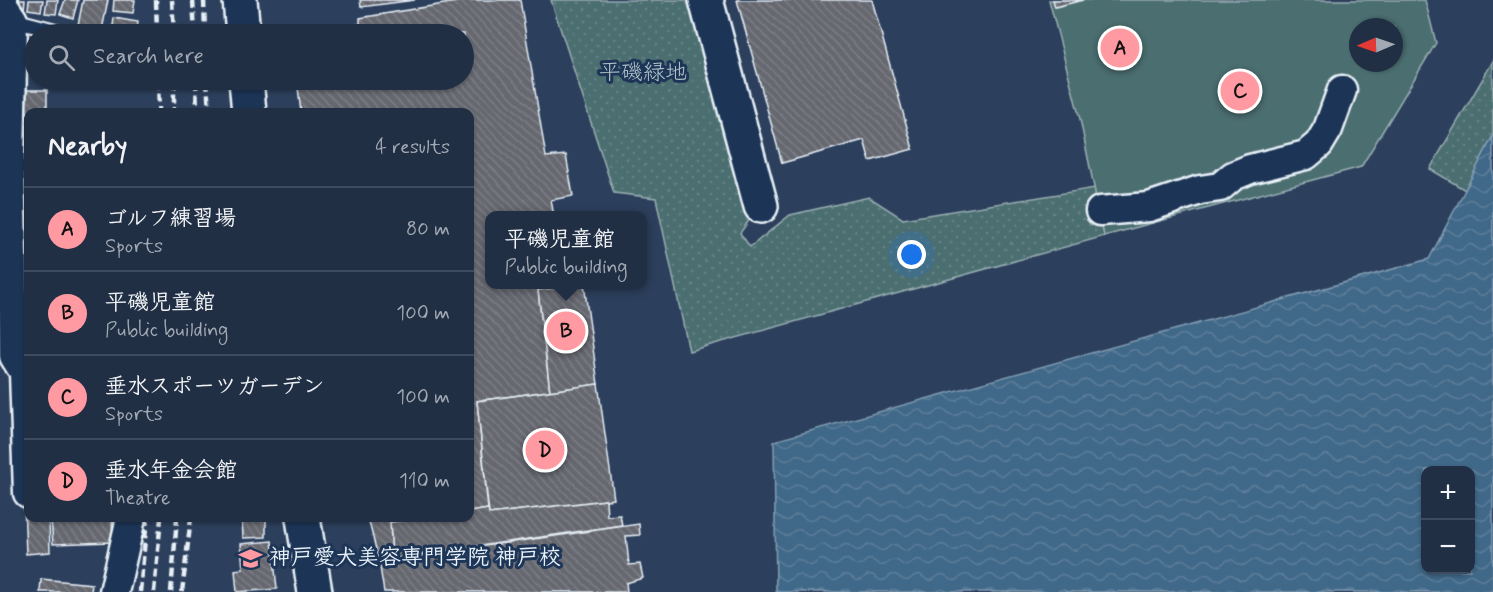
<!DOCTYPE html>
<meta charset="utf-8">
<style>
body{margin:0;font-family:Mynerve,"Klee One",sans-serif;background:#29374c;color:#f1f3f6}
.controls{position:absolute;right:18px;bottom:18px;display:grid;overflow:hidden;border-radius:12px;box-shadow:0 2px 4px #0004}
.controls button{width:54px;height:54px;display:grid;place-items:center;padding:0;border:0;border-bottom:2px solid #3e4a5e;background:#212f45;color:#f1f3f6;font:30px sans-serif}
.compass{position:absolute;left:1349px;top:18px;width:54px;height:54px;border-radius:50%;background:#212f45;box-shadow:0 2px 4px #0004;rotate:268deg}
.you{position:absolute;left:912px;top:255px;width:21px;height:21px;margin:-15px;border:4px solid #fff;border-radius:50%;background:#1a73e8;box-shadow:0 0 0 9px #1a73e833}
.badge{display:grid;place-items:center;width:39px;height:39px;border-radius:50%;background:#ff9aa2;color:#111;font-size:20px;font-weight:700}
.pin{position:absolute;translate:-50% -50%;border:3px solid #fff;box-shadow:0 2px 6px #0006}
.popup{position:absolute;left:485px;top:211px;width:162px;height:78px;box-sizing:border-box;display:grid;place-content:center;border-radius:12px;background:#212f45;filter:drop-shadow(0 2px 4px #0005);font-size:20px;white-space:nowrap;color:#a2a9b3}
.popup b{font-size:22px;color:#f1f3f6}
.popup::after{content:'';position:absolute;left:50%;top:100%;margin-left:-12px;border:12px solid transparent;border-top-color:#212f45}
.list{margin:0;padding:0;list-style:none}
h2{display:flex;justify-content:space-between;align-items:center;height:78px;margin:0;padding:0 24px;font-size:26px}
h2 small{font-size:20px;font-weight:400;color:#a2a9b3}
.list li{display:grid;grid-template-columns:39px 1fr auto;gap:18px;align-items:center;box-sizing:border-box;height:84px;padding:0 24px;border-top:2px solid #3e4a5e}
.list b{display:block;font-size:22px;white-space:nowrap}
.list p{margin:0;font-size:20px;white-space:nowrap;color:#a2a9b3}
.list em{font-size:20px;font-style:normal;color:#a2a9b3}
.icon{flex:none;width:33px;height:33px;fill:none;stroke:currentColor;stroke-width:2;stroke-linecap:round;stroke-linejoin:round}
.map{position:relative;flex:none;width:1493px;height:592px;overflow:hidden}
.search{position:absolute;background:#212f45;box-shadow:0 2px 4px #0004;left:24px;top:24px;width:450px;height:66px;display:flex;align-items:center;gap:15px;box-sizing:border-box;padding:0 21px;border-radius:33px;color:#a2a9b3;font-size:22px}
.panel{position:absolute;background:#212f45;box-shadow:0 2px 4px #0004;left:24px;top:108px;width:450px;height:414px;border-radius:12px}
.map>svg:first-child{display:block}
.park{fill:url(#park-dots);stroke:#9ab0b4;stroke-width:1.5}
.garden{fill:#4c6e6f;stroke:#9ab0b4;stroke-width:1.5;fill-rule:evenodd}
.water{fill:url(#water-waves);stroke:#839fb5;stroke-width:1.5;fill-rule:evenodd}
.building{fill:url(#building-back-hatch);stroke:#e8f1f8;stroke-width:1.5}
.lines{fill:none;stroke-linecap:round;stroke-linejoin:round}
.lane-casing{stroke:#e8f1f8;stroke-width:18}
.street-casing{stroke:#e8f1f8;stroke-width:33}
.secondary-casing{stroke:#e8f1f8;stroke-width:38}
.highway-casing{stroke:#e8f1f8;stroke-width:38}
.lane{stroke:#1d3557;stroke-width:14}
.street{stroke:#1d3557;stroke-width:28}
.secondary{stroke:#1d3557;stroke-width:33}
.highway{stroke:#1d3557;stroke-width:33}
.rail{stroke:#e8f1f8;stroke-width:4.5;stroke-dasharray:9 4.5;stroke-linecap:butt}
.labels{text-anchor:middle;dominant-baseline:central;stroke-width:6;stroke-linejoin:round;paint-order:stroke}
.park-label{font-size:22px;fill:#b1c3c8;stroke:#1d3557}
.poi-label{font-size:22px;font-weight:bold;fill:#e8f1f8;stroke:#1d3557;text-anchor:start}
</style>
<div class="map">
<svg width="1493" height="592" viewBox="0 0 1493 592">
<defs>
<pattern id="park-dots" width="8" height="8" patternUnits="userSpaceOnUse" patternTransform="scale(1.5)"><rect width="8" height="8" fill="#4c6e6f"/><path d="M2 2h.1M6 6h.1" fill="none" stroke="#668384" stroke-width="1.8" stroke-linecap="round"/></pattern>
<pattern id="water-waves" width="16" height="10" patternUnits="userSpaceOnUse" patternTransform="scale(1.5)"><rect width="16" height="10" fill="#406888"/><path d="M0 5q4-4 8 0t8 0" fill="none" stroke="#5c7e9a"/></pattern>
<pattern id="building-back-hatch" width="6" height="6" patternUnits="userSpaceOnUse" patternTransform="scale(1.5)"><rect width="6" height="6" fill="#666770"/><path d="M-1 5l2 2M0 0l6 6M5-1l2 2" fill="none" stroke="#7c7d85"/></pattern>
</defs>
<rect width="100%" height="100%" fill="#2c3f5c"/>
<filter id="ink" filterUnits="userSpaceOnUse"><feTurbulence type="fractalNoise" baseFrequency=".0167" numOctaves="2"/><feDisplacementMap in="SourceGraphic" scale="12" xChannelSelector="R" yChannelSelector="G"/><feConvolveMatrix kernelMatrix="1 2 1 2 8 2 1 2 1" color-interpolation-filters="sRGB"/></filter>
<g filter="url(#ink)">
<!-- park -->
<g class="park">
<path d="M551 0H691L750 219 740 233 750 247 790 215 869 197 903 219 1095 188 1105 236 689 351 656 198 614 193Z"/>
<path d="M1493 61V136L1465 190 1430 169Z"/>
</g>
<!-- garden -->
<path class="garden" d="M1049 0H1425L1436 43 1361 167 1104 236 1080 119ZM1358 27H1394V63H1358Z"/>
<!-- water -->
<path class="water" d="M1493 136V592H776L774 441 1429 259ZM1426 470H1470V570H1426Z"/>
<!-- building -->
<g class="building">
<path d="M10 0H25L24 9 9 6Z"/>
<path d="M29 0H43L41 11 28 9Z"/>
<path d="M47 0H58L56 14 45 13Z"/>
<path d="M65 0H78L73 18 60 14Z"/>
<path d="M83 0H108L102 30 78 25Z"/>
<path d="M114 0H135L133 13 113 11Z"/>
<path d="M360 0H415L361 7Z"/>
<path d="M468 0H520L546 157 566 155 573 196 551 200 554 216H490V284L569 286 538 290 550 391 477 401 488 509 470 512V112H301L297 80H464V34H290L360 24V18Z"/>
<path d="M737 0H872L913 149 870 161 864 140 782 163Z"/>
<path d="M1053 0H1083L1055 7Z"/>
<path d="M114 18 138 22 136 34H112Z"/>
<path d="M20 90H47V112H28V120H20Z"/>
<path d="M26 125H28V151H27Z"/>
<path d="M20 206H28V231H21Z"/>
<path d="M584 284 598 384 550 391 538 290Z"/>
<path d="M598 384 614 499 489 514 477 401Z"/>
<path d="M606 500 607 516 620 515 622 525 392 559 390 522 426 518H470V512L488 509 489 514Z"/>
<path d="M24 504H28V518H49L50 552 26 554Z"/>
<path d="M51 518H112L113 542 53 544Z"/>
<path d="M242 518H266V537L243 538Z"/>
<path d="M368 518H426L390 522 392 559 379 561Z"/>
<path d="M639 524 640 535 626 536 629 565 640 564 643 578 626 583 627 592H384L379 561Z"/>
<path d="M272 541 277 589 237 592 235 570 243 569 241 544Z"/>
<path d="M41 579 92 584 91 592H40Z"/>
</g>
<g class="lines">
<defs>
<path id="lane" d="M13 20 67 34"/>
<g id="street">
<path d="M3 0V5L13 20 10 157 14 356 24 372 28 493"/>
<path d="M1100 211 1149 207 1200 190 1220 187 1233 176 1250 169 1306 155 1319 144 1328 129 1342 90"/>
<path d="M114 592 131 518"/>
</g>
<path id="secondary" d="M706 0 761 206"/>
<g id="highway">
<path d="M240 0 243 34"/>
<path d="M246 80 249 112"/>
<path d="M303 518 315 592"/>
</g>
</defs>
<!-- lane casing -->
<use href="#lane" class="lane-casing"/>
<!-- street casing -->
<use href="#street" class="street-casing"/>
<!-- secondary casing -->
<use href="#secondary" class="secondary-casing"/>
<!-- highway casing -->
<use href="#highway" class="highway-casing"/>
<!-- lane -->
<use href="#lane" class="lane"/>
<!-- street -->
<use href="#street" class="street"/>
<!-- secondary -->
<use href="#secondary" class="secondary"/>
<!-- highway -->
<use href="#highway" class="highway"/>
<!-- rail -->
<g class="rail">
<path d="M156 0 157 34"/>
<path d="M172 0 174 34"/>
<path d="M193 0 195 34"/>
<path d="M204 0 205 34"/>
<path d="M158 80 159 112"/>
<path d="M174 80V112"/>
<path d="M196 80 197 112"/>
<path d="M207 80 209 112"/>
<path d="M140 592 147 518"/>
<path d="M154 592 161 518"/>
<path d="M171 592 177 518"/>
<path d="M182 592 191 518"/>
</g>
</g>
</g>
<!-- icons -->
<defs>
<symbol id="school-bare" viewBox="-9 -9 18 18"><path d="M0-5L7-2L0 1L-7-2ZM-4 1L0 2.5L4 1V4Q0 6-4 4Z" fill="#ff9aa2" stroke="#1d3557" stroke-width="2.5" paint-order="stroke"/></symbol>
</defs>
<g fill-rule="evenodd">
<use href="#school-bare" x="234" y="542" width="33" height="33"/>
</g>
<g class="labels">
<!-- park labels -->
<g class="park-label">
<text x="643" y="73">平磯緑地</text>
</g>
<!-- poi labels -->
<g class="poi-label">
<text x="269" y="558">神戸愛犬美容専門学院 神戸校</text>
</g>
</g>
</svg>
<div class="controls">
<button>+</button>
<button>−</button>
</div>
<svg class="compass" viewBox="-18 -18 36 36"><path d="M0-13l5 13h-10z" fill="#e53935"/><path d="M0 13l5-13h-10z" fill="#a2a9b3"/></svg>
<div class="you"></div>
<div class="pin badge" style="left:1120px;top:48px">A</div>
<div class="pin badge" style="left:566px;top:331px">B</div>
<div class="popup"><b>平磯児童館</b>Public building</div>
<div class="pin badge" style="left:1240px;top:91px">C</div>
<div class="pin badge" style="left:545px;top:450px">D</div>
<div class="search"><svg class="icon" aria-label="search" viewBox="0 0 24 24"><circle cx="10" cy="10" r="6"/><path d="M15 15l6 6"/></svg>Search here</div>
<section class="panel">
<h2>Nearby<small>4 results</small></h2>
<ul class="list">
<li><span class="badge">A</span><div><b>ゴルフ練習場</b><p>Sports</p></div><em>80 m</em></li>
<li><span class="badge">B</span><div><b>平磯児童館</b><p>Public building</p></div><em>100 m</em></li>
<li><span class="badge">C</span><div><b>垂水スポーツガーデン</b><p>Sports</p></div><em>100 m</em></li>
<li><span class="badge">D</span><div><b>垂水年金会館</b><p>Theatre</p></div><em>110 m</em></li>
</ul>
</section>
</div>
